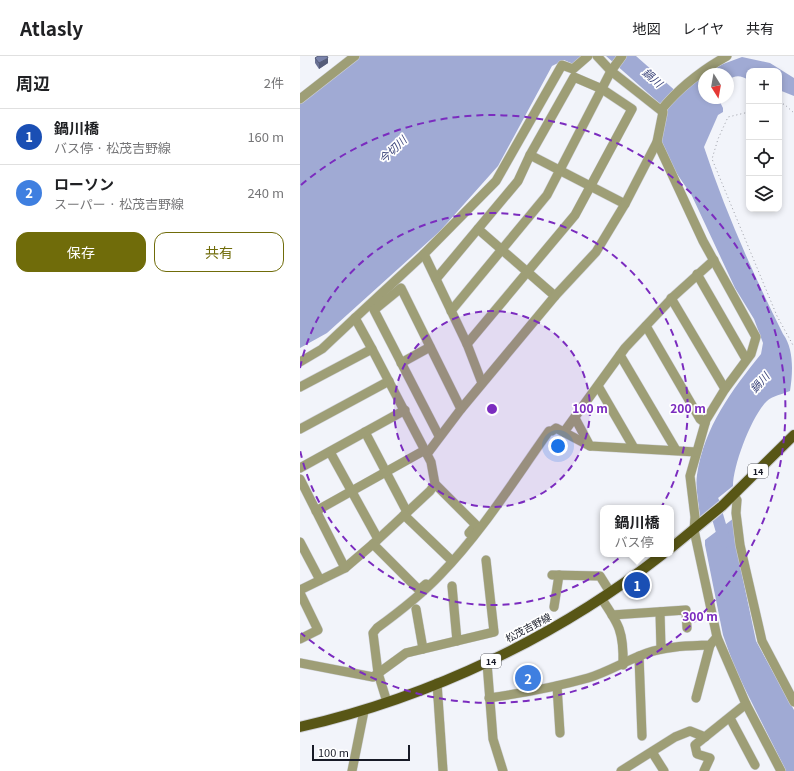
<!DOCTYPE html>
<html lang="ja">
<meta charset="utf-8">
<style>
body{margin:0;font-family:Georgia,"Noto Sans JP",serif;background:#f6f6f6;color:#202124}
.controls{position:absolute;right:12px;top:12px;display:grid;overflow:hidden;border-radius:8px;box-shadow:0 2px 6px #0003}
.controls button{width:36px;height:36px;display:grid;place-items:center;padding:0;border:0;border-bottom:1px solid #e0e0e0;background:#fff;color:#202124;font:20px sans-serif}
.compass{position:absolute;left:398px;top:12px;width:36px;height:36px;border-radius:50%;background:#fff;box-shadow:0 2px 6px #0003;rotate:169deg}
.scale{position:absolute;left:12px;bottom:10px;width:98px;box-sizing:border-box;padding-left:4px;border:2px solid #171a26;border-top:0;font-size:11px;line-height:14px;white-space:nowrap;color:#171a26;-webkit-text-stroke:3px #fff;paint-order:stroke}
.you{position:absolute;left:258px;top:390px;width:14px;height:14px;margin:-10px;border:3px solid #fff;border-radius:50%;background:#1a73e8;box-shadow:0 0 0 6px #1a73e833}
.badge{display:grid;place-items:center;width:26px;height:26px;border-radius:50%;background:#706c0a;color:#fff;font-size:13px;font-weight:700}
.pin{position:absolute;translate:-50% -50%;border:2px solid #fff;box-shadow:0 1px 4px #0006}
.popup{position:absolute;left:300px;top:449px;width:74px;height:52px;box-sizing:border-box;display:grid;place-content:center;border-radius:8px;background:#fff;filter:drop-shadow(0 1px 3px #0005);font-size:13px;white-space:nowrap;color:#757577}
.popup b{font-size:15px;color:#202124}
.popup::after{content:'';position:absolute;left:50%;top:100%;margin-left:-8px;border:8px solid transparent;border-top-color:#fff}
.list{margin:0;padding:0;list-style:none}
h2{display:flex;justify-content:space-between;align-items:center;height:52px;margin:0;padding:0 16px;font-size:17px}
h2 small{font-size:13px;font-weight:400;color:#757577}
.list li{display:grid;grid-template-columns:26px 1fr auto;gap:12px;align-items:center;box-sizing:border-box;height:56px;padding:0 16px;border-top:1px solid #e0e0e0}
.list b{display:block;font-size:15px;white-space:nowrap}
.list p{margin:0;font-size:13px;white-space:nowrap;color:#757577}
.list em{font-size:13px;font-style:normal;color:#757577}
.actions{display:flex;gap:8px;padding:12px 16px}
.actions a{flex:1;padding:9px 0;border:1px solid #706c0a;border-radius:12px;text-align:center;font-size:14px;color:#706c0a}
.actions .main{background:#706c0a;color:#fff}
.icon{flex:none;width:22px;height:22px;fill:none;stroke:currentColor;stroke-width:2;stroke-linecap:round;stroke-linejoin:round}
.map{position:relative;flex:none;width:494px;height:715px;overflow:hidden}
header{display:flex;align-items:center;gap:24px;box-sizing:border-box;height:56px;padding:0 20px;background:#fff;border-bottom:1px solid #e0e0e0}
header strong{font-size:19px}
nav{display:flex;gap:22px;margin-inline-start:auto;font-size:14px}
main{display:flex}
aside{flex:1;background:#fff}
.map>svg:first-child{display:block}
.water{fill:#a0aad4}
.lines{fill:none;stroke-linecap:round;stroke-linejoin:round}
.river{stroke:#a0aad4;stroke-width:12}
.minor-casing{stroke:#cfd1d8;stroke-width:10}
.major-casing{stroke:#cfd1d8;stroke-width:12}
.path{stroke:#9b9da5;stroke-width:1;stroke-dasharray:1 3;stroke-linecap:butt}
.minor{stroke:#9e9e76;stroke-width:9}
.major{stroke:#585616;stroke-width:10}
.wall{fill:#697193}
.shaded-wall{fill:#555c78}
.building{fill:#7a83ab;stroke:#555c78}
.ring{fill:none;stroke:#7b2cbf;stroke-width:2;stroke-dasharray:7 5}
.labels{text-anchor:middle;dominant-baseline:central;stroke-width:3.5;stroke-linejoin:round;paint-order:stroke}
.shield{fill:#fff;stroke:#5d5f67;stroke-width:1}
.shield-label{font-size:9px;font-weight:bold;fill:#171a26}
.street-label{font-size:10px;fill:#171a26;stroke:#fff}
.water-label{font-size:11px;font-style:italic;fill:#3c457b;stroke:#fff}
.centre{fill:#7b2cbf;stroke:#fff;stroke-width:2}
.ring-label{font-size:12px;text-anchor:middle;font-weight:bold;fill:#7b2cbf;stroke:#fff;stroke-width:3.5;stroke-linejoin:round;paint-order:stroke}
</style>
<header>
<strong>Atlasly</strong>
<nav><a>地図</a><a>レイヤ</a><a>共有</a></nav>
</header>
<main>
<aside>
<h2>周辺<small>2件</small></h2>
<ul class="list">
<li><span class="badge" style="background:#1a4fb4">1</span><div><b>鍋川橋</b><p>バス停 · 松茂吉野線</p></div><em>160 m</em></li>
<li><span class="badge" style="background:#3f7fe0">2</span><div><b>ローソン</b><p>スーパー · 松茂吉野線</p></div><em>240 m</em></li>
</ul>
<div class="actions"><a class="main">保存</a><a>共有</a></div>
</aside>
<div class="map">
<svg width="494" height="715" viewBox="0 0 494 715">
<rect width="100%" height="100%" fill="#f2f4fa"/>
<!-- water -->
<g class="water">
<path d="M58 0H282L273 8 264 4 252 10 198 110 140 175 27 277 0 292V48Z"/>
<path d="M306 0H336L379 38 404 19V42H418L423 52V56L418 59 404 91C425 155 453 218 483 278 494 293 493 316 490 335 483 338 472 340 467 345 452 359 433 409 433 430L418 442V448L400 462C399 448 395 432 397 419 404 371 432 334 461 298L463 287 454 263 435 232 392 140 373 112 359 82 366 53Z"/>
<path d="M442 1 470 7 494 22V40L479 34V15H449L448 24C441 19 435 19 428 24V18H406L423 8Z"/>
<path d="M434 462V480L456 585 494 654V715H486L435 613 423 579 405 489V484Z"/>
</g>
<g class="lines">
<!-- river -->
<path class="river" d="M413 445 425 486"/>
<defs>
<g id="minor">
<path d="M0 43 55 0"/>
<path d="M361 54C379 32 402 14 427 0"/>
<path d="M357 86 403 185 456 281 451 298 425 333 406 364 390 420 395 461 394 474 417 581 446 648 481 715"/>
<path d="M230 99 325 148"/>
<path d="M178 173 255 240"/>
<path d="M397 218 446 303"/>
<path d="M136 223 218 125 230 99 274 21 302 33 332 53 275 159 167 288"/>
<path d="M371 242 425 333"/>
<path d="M151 255 247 139 311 15 322 0"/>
<path d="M346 270 400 363 405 367"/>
<path d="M72 293 55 262 124 198"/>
<path d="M320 299 376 394"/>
<path d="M0 306 22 293 55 262"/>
<path d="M101 307 130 291"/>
<path d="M182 327 167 288 124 198 196 125 262 9 273 13 288 0"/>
<path d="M298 330 334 392"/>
<path d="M0 331 72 293 131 406 135 428 130 435 73 488 45 512 0 534"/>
<path d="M275 362 290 390"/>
<path d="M0 373 89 325"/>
<path d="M65 376 107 456"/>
<path d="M264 376 325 292 374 240 414 204"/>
<path d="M139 380 74 254 101 232 161 353"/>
<path d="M30 396 78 483"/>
<path d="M127 398 161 353 255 240 296 196 325 148 357 86 363 56 311 15 297 0"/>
<path d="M0 412 105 354"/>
<path d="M0 423 45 512"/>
<path d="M135 428 176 469 169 477"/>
<path d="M434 439 437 444 436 457 440 489 462 585 494 646"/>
<path d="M16 455 125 394"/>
<path d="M104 459 150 503"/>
<path d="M0 486 20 524"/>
<path d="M73 488 119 534 126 528"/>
<path d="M252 519 300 520 310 536"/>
<path d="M152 530 157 585"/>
<path d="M0 537 18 574 0 583"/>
<path d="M301 542C319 568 324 576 323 609"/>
<path d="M254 551 259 519"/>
<path d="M116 553 123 593"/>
<path d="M360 556 361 593"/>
<path d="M312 559 386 554 387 572"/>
<path d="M339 600 342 680"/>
<path d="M0 607 73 621 106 597 194 576 186 504"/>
<path d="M187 607 193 683 203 715"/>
<path d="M137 627 143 715"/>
<path d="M257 630 260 677"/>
<path d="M189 642C223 637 256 631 288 622 308 616 327 604 347 597 367 590 389 590 410 589L417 581"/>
<path d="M396 642 410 589"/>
<path d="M87 646 78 617 73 577 77 572C99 556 121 539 140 519 182 476 214 424 249 375H252L256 372 290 390 396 396"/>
<path d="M430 662 455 709"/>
<path d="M352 696 364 715"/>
<path d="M52 715 64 655"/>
<path d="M321 715 375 681 390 675 405 681"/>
<path d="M404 715 410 702 397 698 395 689 446 648"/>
</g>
<g id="major">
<path d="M371 492 422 450 494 379"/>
<path d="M0 671C131 641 257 581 363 498"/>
</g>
</defs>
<!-- minor casing -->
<use href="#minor" class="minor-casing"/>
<!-- major casing -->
<use href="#major" class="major-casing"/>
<!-- path -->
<g class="path">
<path d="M479 49 484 48 494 57"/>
<path d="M449 56 428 61 418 83 412 103 477 260 494 291"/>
</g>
<!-- minor -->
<use href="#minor" class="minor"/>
<!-- major -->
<use href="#major" class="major"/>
</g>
<!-- wall -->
<path class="wall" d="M15 2 28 7 19 13 15 7Z"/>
<!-- shaded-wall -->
<path class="shaded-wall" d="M28 2V7L19 13V7Z"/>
<!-- building -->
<path class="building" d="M18 0H27L28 2 19 7 15 2Z"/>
<!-- distance rings -->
<circle cx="192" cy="353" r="98" fill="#7b2cbf" fill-opacity=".12"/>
<g class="ring">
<circle cx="192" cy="353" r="98"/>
<path d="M0 312A196 196 0 1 1 0 394"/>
<path d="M1 129A294 294 0 1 1 1 577"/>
</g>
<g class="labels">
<!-- shield labels -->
<g class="shield">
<rect x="448" y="408" width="20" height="14" rx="3"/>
<rect x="181" y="598" width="20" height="14" rx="3"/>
</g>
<g class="shield-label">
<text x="458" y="415">14</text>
<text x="191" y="605">14</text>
</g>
<!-- street labels -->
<g class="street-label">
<text transform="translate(228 571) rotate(-28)">松茂吉野線</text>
</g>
<!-- water labels -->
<g class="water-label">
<text transform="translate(353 21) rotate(41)">鍋川</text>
<text transform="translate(92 93) rotate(-44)">今切川</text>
<text transform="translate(459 326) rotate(-48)">鍋川</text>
</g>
</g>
<circle cx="192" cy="353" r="6" class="centre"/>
<g class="ring-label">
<text x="290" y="357">100 m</text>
<text x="388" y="357">200 m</text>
<text x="400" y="565">300 m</text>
</g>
</svg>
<div class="controls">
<button>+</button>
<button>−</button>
<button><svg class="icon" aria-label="locate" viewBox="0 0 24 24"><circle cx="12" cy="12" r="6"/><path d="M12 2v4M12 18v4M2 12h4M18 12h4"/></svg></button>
<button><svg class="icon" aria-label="layers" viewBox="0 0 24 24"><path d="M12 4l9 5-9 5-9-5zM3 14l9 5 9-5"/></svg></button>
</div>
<svg class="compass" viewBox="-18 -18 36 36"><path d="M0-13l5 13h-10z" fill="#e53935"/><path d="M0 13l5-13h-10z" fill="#757577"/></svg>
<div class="scale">100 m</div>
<div class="you"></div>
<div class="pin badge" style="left:337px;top:529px;background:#1a4fb4">1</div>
<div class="popup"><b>鍋川橋</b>バス停</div>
<div class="pin badge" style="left:228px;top:622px;background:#3f7fe0">2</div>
</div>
</main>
